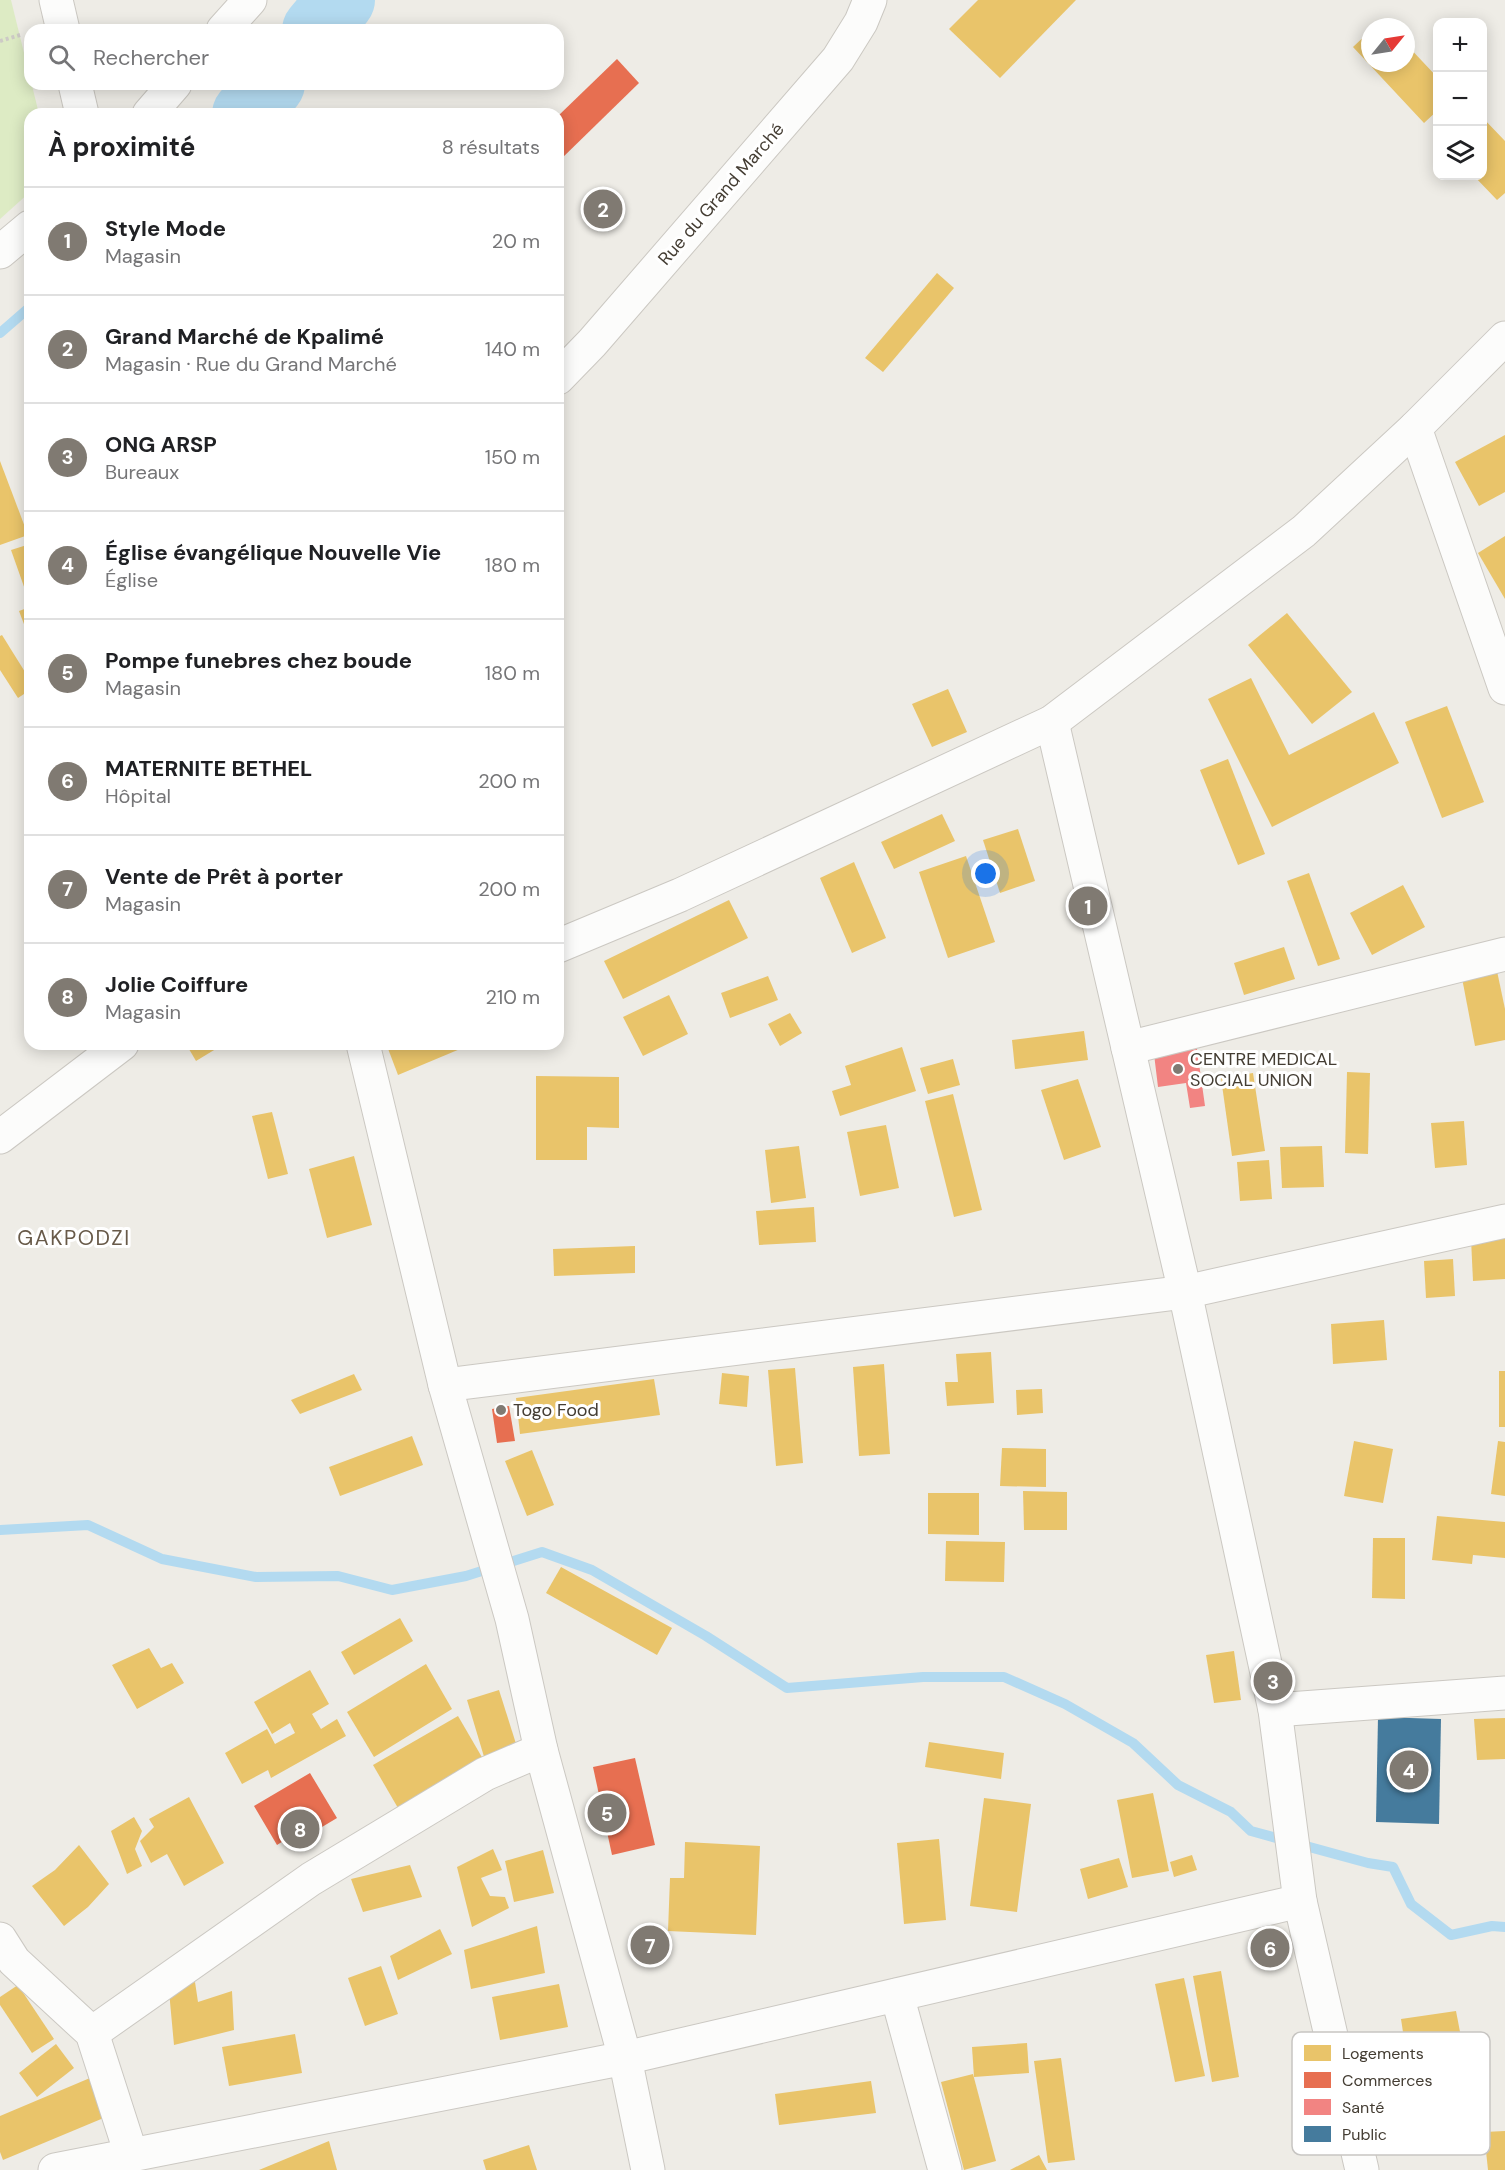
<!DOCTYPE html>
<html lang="fr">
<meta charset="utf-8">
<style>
body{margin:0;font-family:"DM Sans",sans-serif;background:#f2f2f2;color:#202124}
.controls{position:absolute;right:18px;top:18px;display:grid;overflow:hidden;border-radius:12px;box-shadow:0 3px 15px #0003}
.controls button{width:54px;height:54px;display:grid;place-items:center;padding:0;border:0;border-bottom:2px solid #e0e0e0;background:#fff;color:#202124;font:30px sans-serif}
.compass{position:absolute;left:1361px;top:18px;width:54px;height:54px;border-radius:50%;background:#fff;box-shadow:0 3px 15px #0003;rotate:60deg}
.you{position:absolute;left:986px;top:874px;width:21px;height:21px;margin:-15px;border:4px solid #fff;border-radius:50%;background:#1a73e8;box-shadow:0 0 0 9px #1a73e833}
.badge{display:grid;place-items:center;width:39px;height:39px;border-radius:50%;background:#807a72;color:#fff;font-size:20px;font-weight:700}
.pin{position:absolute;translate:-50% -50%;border:3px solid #fff;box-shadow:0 2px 6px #0006}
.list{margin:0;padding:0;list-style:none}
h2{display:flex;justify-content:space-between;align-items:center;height:78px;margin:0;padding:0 24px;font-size:26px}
h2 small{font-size:20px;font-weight:400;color:#757577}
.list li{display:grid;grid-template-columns:39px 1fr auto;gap:18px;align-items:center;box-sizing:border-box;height:108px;padding:0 24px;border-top:2px solid #e0e0e0}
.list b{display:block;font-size:22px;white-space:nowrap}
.list p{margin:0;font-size:20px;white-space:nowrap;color:#757577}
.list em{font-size:20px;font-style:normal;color:#757577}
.icon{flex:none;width:33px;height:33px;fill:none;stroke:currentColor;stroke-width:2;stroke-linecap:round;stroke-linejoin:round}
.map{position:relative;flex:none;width:1505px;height:2170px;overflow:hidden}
.search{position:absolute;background:#fff;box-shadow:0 3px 15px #0003;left:24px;top:24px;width:540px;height:66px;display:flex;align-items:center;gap:15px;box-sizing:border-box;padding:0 21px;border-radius:18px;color:#757577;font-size:22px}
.panel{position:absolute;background:#fff;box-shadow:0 3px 15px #0003;left:24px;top:108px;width:540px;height:942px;border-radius:18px}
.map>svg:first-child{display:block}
.green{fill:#ddebc4}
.homes{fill:#e9c46a}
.shops{fill:#e76f51}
.health{fill:#f28482}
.public{fill:#457b9d}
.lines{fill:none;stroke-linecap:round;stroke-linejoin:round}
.stream{stroke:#b3daf0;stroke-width:10}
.river{stroke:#b3daf0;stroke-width:68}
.minor-casing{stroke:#cbc8c2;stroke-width:35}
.path{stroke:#cdcac6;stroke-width:4;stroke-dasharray:3 3;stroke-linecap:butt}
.minor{stroke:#fcfcfb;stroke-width:33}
.poi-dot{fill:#807a72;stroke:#fff;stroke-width:2}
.labels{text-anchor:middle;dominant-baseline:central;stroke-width:6;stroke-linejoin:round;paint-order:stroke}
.street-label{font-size:18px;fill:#443d33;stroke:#fff}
.poi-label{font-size:18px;fill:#443d33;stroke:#fff;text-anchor:start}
.quarter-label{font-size:21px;letter-spacing:1.5px;fill:#685a49;stroke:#fff}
.key{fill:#fff;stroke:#c7c5c2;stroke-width:1.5}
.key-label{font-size:16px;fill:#443d33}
</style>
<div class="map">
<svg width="1505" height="2170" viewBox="0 0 1505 2170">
<rect width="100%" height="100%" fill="#eeece6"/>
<!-- green -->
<path class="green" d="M0 0H11L39 114H30V192L0 219Z"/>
<!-- homes -->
<g class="homes">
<path d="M978 0H1076L1000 78 949 29Z"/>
<path d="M1370 31V63H1406V44L1438 78V110L1424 123 1353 47Z"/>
<path d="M1482 117 1505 141V193L1497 200 1474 176H1482Z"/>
<path d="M937 273 954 288 883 372 865 358Z"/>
<path d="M1505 435V492L1479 506 1455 462Z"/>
<path d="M0 461 28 535 0 545Z"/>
<path d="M1505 536V599L1478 553Z"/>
<path d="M30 544V597L28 598 11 550Z"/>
<path d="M30 607V640L19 611Z"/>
<path d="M1287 613 1352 692 1312 724 1248 645Z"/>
<path d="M2 635 30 680V690L18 698 0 670V636Z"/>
<path d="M1251 678 1289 755 1374 712 1399 763 1272 827 1208 699Z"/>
<path d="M948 689 967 732 932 747 912 704Z"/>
<path d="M1447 706 1484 802 1442 818 1405 722Z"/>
<path d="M1228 759 1265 854 1238 865 1200 770Z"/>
<path d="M942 814 955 841 894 869 881 842Z"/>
<path d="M1018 829 1035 881 1000 893 983 840Z"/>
<path d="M966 856 995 942 948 958 919 872Z"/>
<path d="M854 862 886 938 852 953 820 878Z"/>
<path d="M1309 873 1340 959 1318 966 1287 881Z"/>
<path d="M1403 885 1425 927 1372 955 1350 913Z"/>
<path d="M729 900 748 938 623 999 604 961Z"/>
<path d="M1284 947 1295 979 1244 995 1234 963Z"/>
<path d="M1497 971 1505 1009V1040L1475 1046 1462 978Z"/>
<path d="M768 976 778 1000 730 1018 721 993Z"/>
<path d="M669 995 688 1034 643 1056 623 1017Z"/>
<path d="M790 1013 802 1033 780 1046 768 1024Z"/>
<path d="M1084 1031 1088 1060 1015 1069 1012 1040Z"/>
<path d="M186 1044H224L196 1061Z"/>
<path d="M391 1044H472L398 1075 387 1046Z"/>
<path d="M902 1047 916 1091 840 1116 832 1091 851 1085 845 1066Z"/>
<path d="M953 1059 960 1085 928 1094 920 1068Z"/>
<path d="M1347 1072 1370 1073 1368 1154 1345 1153Z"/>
<path d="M1253 1073 1265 1151 1232 1156 1221 1078Z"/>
<path d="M536 1076 619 1077V1128L587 1127V1160H536Z"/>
<path d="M1078 1079 1101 1147 1064 1160 1041 1090Z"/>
<path d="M953 1094 982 1210 954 1217 925 1101Z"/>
<path d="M272 1112 288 1174 268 1179 252 1116Z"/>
<path d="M1464 1121 1467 1165 1435 1168 1431 1123Z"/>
<path d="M886 1125 899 1188 860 1196 847 1132Z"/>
<path d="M799 1146 806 1198 771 1203 765 1150Z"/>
<path d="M1322 1146 1324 1187 1282 1188 1280 1147Z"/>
<path d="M354 1156 372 1225 327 1238 309 1169Z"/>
<path d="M1269 1160 1272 1199 1240 1201 1237 1162Z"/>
<path d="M814 1207 816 1242 759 1245 756 1211Z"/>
<path d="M1505 1238V1279L1473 1281 1471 1239Z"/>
<path d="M635 1246V1273L554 1276 553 1249Z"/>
<path d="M1453 1259 1455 1296 1426 1298 1424 1261Z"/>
<path d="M1384 1320 1387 1360 1333 1364 1331 1324Z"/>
<path d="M991 1352 994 1403 947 1406 945 1382H958L956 1354Z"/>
<path d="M884 1364 890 1454 859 1456 853 1367Z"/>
<path d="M795 1368 803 1463 776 1466 768 1370Z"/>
<rect x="1499" y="1371" width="6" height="56"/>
<path d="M722 1373 749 1376 747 1407 719 1404Z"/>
<path d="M354 1374 362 1390 300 1414 291 1400Z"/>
<path d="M654 1379 660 1415 520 1434 516 1398Z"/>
<path d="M1042 1389 1043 1413 1017 1415 1016 1390Z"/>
<path d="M412 1436 423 1465 340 1496 329 1467Z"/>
<path d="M1354 1441 1393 1449 1383 1503 1344 1496Z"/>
<path d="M1498 1441 1505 1442V1496L1491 1494Z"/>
<path d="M1002 1448 1046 1449V1487L1000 1486Z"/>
<path d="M532 1450 554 1505 527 1516 505 1461Z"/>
<path d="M1023 1491 1067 1492V1530H1024Z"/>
<path d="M928 1493H979V1535L928 1534Z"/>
<path d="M1437 1516 1505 1522V1558L1473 1555 1472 1564 1432 1560Z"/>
<path d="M1373 1538H1405V1599L1372 1598Z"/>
<path d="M946 1541 1005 1542 1004 1582 945 1581Z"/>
<path d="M561 1567 672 1628 657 1655 546 1593Z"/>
<path d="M400 1618 413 1641 354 1675 341 1652Z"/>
<path d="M149 1648 161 1668 172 1663 184 1683 137 1709 112 1665Z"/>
<path d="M1234 1651 1241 1700 1214 1703 1206 1655Z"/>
<path d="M426 1664 452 1709 374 1757 347 1712Z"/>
<path d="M310 1670 329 1704 312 1714 321 1729 337 1719 346 1736 271 1778 268 1770 242 1784 225 1753 267 1729 275 1744 295 1733 290 1723 272 1734 254 1702Z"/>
<path d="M499 1690 518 1750 485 1760 467 1700Z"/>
<path d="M458 1716 483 1759 398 1808 373 1765Z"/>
<path d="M1505 1718V1759L1477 1760 1474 1719Z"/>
<path d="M929 1742 1004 1753 1001 1779 925 1767Z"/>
<path d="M1153 1793 1169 1871 1132 1878 1117 1800Z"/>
<path d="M189 1797 224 1863 184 1886 167 1854 151 1863 140 1841 154 1827 149 1819Z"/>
<path d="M984 1798 1031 1804 1017 1912 970 1906Z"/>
<path d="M134 1817 142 1831 135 1849 142 1866 127 1874 111 1831Z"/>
<path d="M939 1839 946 1920 904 1924 897 1843Z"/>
<path d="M685 1842 760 1846 756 1935 668 1931 670 1878H684Z"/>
<path d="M79 1845 109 1884 88 1907 64 1926 32 1886 55 1870Z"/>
<path d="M493 1849 502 1870 481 1878 490 1896 505 1897 509 1908 472 1927 457 1867Z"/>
<path d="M543 1850 554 1893 514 1902 505 1861Z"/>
<path d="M1192 1855 1197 1870 1174 1877 1170 1862Z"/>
<path d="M1119 1858 1128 1887 1088 1899 1080 1869Z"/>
<path d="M410 1865 422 1897 363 1912 351 1879Z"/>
<path d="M537 1926 545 1973 471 1989 464 1950Z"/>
<path d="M440 1929 452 1954 398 1980 390 1956Z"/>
<path d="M381 1966 398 2014 365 2026 348 1978Z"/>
<path d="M1221 1971 1239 2077 1212 2082 1193 1976Z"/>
<path d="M1184 1978 1205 2076 1175 2082 1155 1984Z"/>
<path d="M195 1982 198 2002 232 1991 234 2030 174 2045 169 1991Z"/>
<path d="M559 1984 568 2027 500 2040 492 1997Z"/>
<path d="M18 1985 54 2039 32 2053 0 2005V1997Z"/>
<path d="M1456 2011 1461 2037 1405 2045 1401 2019Z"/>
<path d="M295 2034 302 2073 229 2086 222 2047Z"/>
<path d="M1027 2043 1029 2073 974 2077 972 2047Z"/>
<path d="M56 2044 74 2068 37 2097 19 2073Z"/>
<path d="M1061 2058 1075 2160 1048 2163 1034 2061Z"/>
<path d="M973 2074 996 2161 964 2170 941 2082Z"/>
<path d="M90 2078 106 2117 3 2160 0 2152V2116Z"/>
<path d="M871 2081 876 2113 779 2125 775 2094Z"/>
<path d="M1505 2131V2170H1488L1484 2132Z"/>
<path d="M329 2141 337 2170H259Z"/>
<path d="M529 2145 537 2170H486L483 2160Z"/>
<path d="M1039 2155 1047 2170H1010Z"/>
</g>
<!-- shops -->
<g class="shops">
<path d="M617 59 639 83 558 162V116Z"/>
<path d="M509 1406 515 1441 497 1443 492 1409Z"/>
<path d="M635 1758 655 1845 612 1855 593 1767Z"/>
<path d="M310 1773 337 1818 292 1845 288 1838 277 1845 254 1806Z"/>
</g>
<!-- health -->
<path class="health" d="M1197 1049 1205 1106 1190 1108 1186 1083 1158 1087 1154 1054Z"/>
<!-- public -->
<path class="public" d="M1378 1717 1441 1719 1439 1824 1376 1822Z"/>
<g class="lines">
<!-- stream -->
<g class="stream">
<path d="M0 333 30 307"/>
<path d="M0 1530 88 1525 162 1559 256 1577 338 1576 392 1590 466 1576 542 1552 592 1570 706 1636 787 1688 923 1677H1004L1065 1704 1133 1743 1178 1785 1231 1812 1251 1831 1368 1863 1393 1867 1411 1904 1451 1935 1492 1926 1505 1927"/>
</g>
<!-- river -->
<g class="river">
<path d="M316 30 341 0"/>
<path d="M246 114 271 84"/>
</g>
<defs>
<g id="minor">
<path d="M56 0 63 30"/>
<path d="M223 30 250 0"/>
<path d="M75 84 82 114"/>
<path d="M149 114 175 84"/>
<path d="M0 252 30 227"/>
<path d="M558 378 592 343 838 59 861 22 870 0"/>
<path d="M1415 428 1505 688"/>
<path d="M1052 722 1185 1292 1275 1710 1300 1901 1362 2170"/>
<path d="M558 946 680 895 1052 722 1304 531 1415 428 1505 338"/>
<path d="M363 1044 445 1385 512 1619 541 1750 625 2058 648 2170"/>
<path d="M1128 1048 1505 954"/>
<path d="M0 1137 122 1044"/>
<path d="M445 1385 1185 1292 1505 1221"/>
<path d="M1275 1710 1505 1693"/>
<path d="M0 1939 14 1961 92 2033 131 2154"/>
<path d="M897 1995 945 2170"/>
<path d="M92 2033 311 1879 485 1774 541 1750"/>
<path d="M55 2170 625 2058 1300 1901"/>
</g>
</defs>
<!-- minor casing -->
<use href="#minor" class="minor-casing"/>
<!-- path -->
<path class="path" d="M0 41 20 35"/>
<!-- minor -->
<use href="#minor" class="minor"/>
</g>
<!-- markers -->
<g class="poi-dot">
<circle cx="1178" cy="1069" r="6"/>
<circle cx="501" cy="1410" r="6"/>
</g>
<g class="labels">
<!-- street labels -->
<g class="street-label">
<text transform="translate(721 194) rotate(-49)">Rue du Grand Marché</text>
</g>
<!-- poi labels -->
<g class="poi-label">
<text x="1190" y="1059">CENTRE MEDICAL<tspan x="1190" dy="21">SOCIAL UNION</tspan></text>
<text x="513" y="1410">Togo Food</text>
</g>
<!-- quarter labels -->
<g class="quarter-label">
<text x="74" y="1238">GAKPODZI</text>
</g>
</g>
<!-- legend -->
<rect x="1292" y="2032" width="198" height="123" rx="9" class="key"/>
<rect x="1304" y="2045" width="27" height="16" fill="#e9c46a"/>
<rect x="1304" y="2072" width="27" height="16" fill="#e76f51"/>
<rect x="1304" y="2099" width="27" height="16" fill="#f28482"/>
<rect x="1304" y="2126" width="27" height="16" fill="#457b9d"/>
<g class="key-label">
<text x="1342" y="2059">Logements</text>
<text x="1342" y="2086">Commerces</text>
<text x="1342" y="2113">Santé</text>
<text x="1342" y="2140">Public</text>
</g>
</svg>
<div class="controls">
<button>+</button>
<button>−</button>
<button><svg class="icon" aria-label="layers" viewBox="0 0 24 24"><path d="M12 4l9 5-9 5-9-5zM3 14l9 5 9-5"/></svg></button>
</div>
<svg class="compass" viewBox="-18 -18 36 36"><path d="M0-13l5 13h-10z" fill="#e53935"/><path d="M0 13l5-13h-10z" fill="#757577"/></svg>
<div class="you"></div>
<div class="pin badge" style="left:1088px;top:906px">1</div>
<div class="pin badge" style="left:603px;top:209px">2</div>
<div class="pin badge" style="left:1273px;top:1681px">3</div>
<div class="pin badge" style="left:1409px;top:1770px">4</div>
<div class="pin badge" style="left:607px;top:1813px">5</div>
<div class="pin badge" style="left:1270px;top:1948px">6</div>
<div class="pin badge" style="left:650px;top:1945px">7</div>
<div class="pin badge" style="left:300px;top:1829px">8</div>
<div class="search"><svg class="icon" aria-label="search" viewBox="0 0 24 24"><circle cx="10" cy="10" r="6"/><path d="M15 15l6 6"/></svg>Rechercher</div>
<section class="panel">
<h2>À proximité<small>8 résultats</small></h2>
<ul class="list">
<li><span class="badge">1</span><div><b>Style Mode</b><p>Magasin</p></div><em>20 m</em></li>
<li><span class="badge">2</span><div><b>Grand Marché de Kpalimé</b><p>Magasin · Rue du Grand Marché</p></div><em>140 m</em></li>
<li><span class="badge">3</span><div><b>ONG ARSP</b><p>Bureaux</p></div><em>150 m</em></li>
<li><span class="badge">4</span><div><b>Église évangélique Nouvelle Vie</b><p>Église</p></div><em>180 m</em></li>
<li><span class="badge">5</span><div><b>Pompe funebres chez boude</b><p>Magasin</p></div><em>180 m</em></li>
<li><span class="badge">6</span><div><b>MATERNITE BETHEL</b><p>Hôpital</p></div><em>200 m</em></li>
<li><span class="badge">7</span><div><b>Vente de Prêt à porter</b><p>Magasin</p></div><em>200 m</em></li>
<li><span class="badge">8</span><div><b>Jolie Coiffure</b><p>Magasin</p></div><em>210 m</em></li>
</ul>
</section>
</div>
